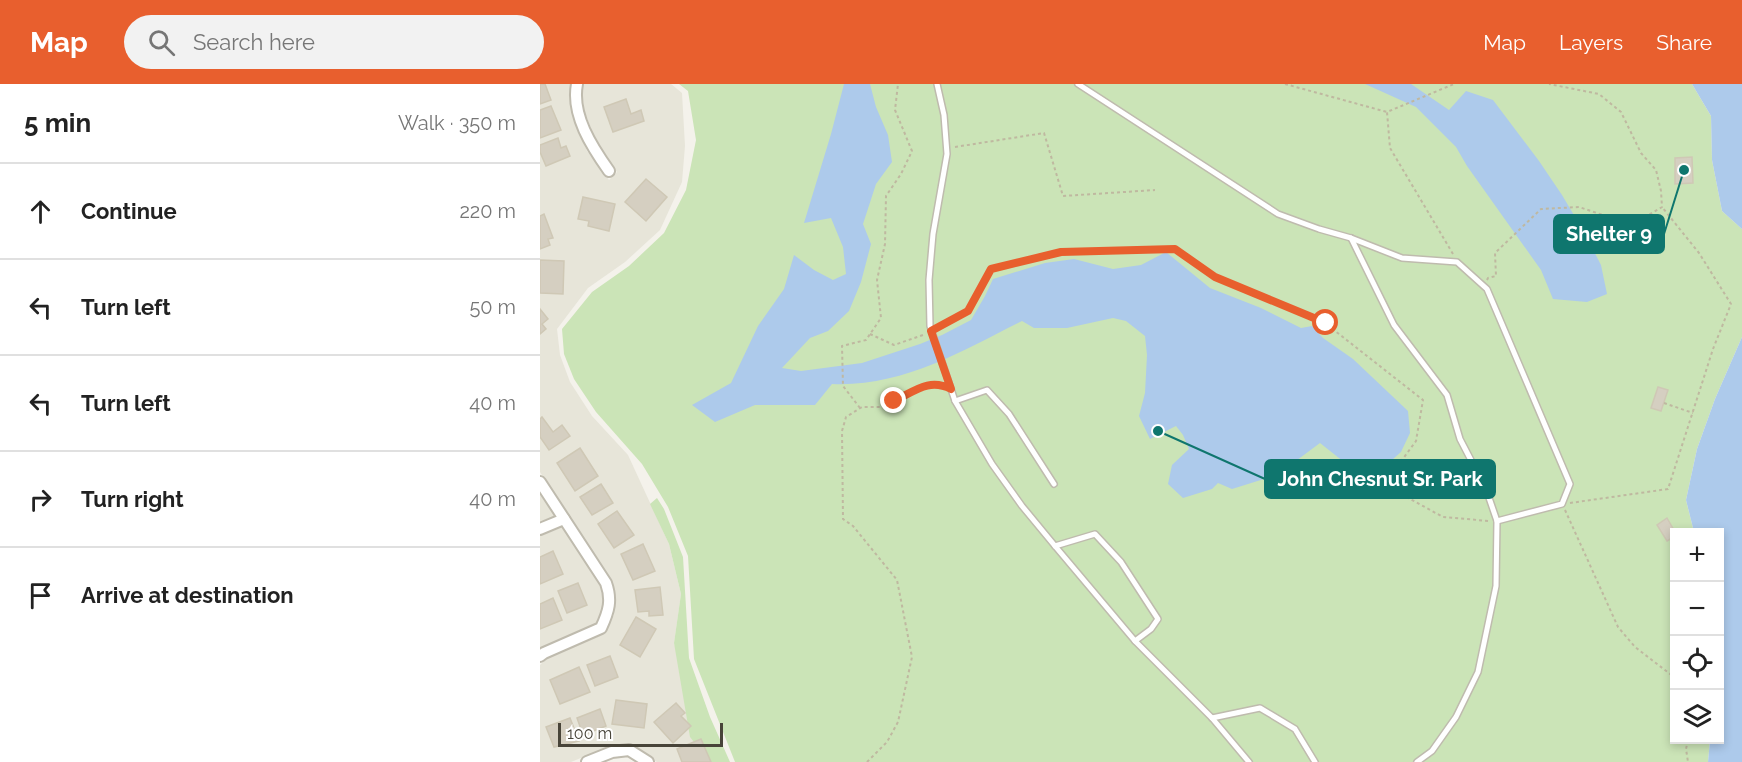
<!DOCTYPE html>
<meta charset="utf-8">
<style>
body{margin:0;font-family:Raleway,sans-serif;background:#f2f2f2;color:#222}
.controls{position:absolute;right:18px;bottom:18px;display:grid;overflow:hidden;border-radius:0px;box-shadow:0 3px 9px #0003}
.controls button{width:54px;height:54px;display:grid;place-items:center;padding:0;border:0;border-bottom:2px solid #e0e0e0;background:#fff;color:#222;font:30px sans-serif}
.scale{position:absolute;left:18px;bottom:15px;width:165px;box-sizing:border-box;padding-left:6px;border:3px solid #484439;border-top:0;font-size:16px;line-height:21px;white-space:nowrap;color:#484439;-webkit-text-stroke:4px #fff;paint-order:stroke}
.stop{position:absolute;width:18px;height:18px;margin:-14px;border:4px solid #e85f2e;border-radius:50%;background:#fff}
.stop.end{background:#e85f2e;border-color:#fff;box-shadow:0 2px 6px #0008}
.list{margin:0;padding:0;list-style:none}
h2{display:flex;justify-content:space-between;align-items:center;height:78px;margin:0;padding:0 24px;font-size:26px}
h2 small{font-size:20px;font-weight:400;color:#767676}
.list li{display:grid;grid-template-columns:39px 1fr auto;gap:18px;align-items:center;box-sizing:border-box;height:96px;padding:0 24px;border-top:2px solid #e0e0e0}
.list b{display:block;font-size:22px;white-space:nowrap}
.list em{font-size:20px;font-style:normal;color:#767676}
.icon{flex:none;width:33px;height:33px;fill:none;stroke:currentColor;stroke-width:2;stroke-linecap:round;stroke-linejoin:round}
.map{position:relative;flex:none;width:1202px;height:678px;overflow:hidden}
header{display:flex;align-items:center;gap:36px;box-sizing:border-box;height:84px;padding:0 30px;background:#e85f2e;color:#fff}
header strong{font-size:28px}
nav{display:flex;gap:33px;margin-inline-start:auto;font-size:21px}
.search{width:420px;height:54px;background:#f2f2f2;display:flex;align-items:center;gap:15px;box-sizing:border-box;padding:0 21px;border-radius:33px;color:#767676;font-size:22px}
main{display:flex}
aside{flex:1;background:#fff}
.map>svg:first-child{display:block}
.residential{fill:#e7e5d9}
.green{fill:#cbe4b7}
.water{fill:#adcaeb}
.building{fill:#d5cfc1;stroke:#cfc8b5;stroke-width:1.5}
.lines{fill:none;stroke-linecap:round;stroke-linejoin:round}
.lane-casing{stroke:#bfbbae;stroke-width:8}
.street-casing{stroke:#bfbbae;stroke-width:14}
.path{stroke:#bfb8a0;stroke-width:2;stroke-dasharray:3 3;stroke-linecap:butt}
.lane{stroke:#fff;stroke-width:5}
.street{stroke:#fff;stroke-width:10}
.route{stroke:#e85f2e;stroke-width:8}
.leader{fill:none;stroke:#0f766e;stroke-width:2}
.callout-dot{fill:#0f766e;stroke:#fff;stroke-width:2}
.callout{fill:#0f766e;stroke:#0f766e;stroke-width:2}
.callout-label{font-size:20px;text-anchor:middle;font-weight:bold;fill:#fff}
</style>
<header>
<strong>Map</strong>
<div class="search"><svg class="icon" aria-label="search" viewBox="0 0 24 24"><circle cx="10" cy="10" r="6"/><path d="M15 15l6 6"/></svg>Search here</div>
<nav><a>Map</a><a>Layers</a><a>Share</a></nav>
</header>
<main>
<aside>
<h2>5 min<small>Walk · 350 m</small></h2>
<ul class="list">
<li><svg class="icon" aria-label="ahead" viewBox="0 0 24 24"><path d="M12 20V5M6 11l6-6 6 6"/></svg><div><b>Continue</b></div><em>220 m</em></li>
<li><svg class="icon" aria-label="left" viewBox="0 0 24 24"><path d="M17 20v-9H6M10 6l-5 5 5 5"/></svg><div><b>Turn left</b></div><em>50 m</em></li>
<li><svg class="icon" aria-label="left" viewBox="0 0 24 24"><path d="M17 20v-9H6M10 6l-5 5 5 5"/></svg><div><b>Turn left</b></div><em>40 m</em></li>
<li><svg class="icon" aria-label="right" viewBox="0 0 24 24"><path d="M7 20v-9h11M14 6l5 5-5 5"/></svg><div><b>Turn right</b></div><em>40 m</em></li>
<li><svg class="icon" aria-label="arrive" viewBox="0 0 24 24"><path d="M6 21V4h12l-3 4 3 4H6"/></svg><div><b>Arrive at destination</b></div></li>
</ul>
</aside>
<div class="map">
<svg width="1202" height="678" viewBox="0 0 1202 678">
<rect width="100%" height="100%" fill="#f4f2eb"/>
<!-- residential -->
<g class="residential">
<path d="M0 0H31L29 9 32 27 47 67 69 96 77 88 58 62 43 24 41 11 43 0H131L142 9 145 62 142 98 120 146 85 178 48 204 17 245 20 271 30 298 52 332 88 371 129 460 141 510 134 559 170 678H117L88 659 70 662 31 678H0V581L7 574 64 550 74 531 76 513 70 495 0 388Z"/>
<path d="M0 409 15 432 0 438Z"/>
<path d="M23 443 61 501 64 512 63 525 57 539 0 564V452Z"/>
</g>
<!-- green -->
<g class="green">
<path d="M139 0H1152L1171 32 1172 76 1182 127 1202 145V253L1175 315 1157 365 1146 416 1154 448H1134V656H1170L1168 678H195L154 575 148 472 128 423 102 380 56 328 34 295 24 270 22 245 52 208 89 182 124 149 146 106 156 56 148 7Z"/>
<path d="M117 414 124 425 143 473 149 574 170 633 190 678H170L150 653 134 559 141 510 129 460 110 420Z"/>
</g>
<!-- water -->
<g class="water">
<path d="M304 0H330L336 23 348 51 352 78 336 100 323 140 331 160 321 198 309 227 288 247 270 254 242 284 261 287 322 279 380 260 402 251 431 236 445 212 453 195 505 179 534 175 573 185 601 181 626 168 670 204 721 224 761 244 772 242 783 254 813 275 868 327 870 349 861 368 828 397 780 359 737 391 692 405 678 399 672 405 643 414 628 400 632 381 649 365 643 351 636 342 610 355 599 332 605 309 607 271 605 252 586 237 573 234 527 244H494L482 237C422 267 363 303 292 300L275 321H215L175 338 152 321 191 299 218 242 244 205 254 171 274 186 293 196 306 190 303 163 291 134 264 139 291 50Z"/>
<path d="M825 0H871L909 26 926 7 953 16 999 77 1022 111 1044 148 1061 181 1067 210 1047 218 1013 215 1001 186 927 82 916 63 876 23Z"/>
<path d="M1152 0H1202V145L1182 127 1172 76 1171 32Z"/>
<path d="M1202 253V678H1168L1170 656H1180V448H1154L1146 416 1157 365 1175 315Z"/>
</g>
<!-- building -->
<g class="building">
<path d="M0 0H5L11 16 0 20Z"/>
<path d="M86 15 91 30 101 26 104 37 73 48 64 23Z"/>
<path d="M11 22 21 46 0 54V26Z"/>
<path d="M18 54 21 64 26 62 30 72 6 82 0 68V61Z"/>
<path d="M1152 73 1153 99 1135 100V74Z"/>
<path d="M106 95 127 113 106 137 85 118Z"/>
<path d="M43 113 75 120 69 147 48 142 49 137 38 135Z"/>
<path d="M4 130 13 154 8 155 10 161 0 165V132Z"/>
<path d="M0 176 24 177 23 210 0 209Z"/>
<path d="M0 225 8 235 2 240 6 245 0 250Z"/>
<path d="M1118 303 1128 306 1121 327 1111 324Z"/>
<path d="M2 333 13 348 22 341 30 352 9 366 0 353V335Z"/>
<path d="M40 364 58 392 35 407 17 379Z"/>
<path d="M61 400 73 419 52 431 40 413Z"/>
<path d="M77 427 94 451 74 464 58 440Z"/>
<path d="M1127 434 1135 448 1134 453 1127 457 1117 441Z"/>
<path d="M103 460 115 487 93 496 81 470Z"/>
<path d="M13 467 23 490 0 500V473Z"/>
<path d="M38 499 47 521 27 529 18 507Z"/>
<path d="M120 503 123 531 109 532V527L98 528 95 506Z"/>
<path d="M13 514 22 536 0 545V520Z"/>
<path d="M96 533 116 545 100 573 80 561Z"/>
<path d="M70 572 78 593 55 602 47 581Z"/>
<path d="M39 583 50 608 20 620 10 596Z"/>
<path d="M76 616 107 620 104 644 72 640Z"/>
<path d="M136 619 145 629 141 632 151 642 133 659 114 638Z"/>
<path d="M60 625 66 642 43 651 37 634Z"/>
<path d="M30 634 39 657 14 663 6 643Z"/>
<path d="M161 655 171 678H142L137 665Z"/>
</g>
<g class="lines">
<defs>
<g id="lane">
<path d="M397 0 404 31 407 70 393 150 389 196 390 242 415 317 452 380 482 422 515 462 595 557 672 634 709 678"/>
<path d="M538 0 738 130 779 145 811 154 862 174 917 178 947 205 1030 400 1022 420 957 437"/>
<path d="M811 154 854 241 907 311 920 355 946 405 957 437 956 502 938 588 916 633 892 667 877 678"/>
<path d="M415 317 447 306 469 330 514 400"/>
<path d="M515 462 555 450 581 478 618 535 611 545 595 557"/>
<path d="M672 634 720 624 755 645 775 678"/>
</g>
<g id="street">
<path d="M37 0C31 31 52 63 69 87"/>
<path d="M0 398 66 499C72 516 69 527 61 544L4 569 0 572"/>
<path d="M0 445 24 435"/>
<path d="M47 678 72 668 89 666 108 678"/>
</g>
</defs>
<!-- lane casing -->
<use href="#lane" class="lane-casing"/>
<!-- street casing -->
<use href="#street" class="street-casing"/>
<!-- path -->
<g class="path">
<path d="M745 0 847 28"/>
<path d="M415 63 504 49 523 112 615 106"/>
<path d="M913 170 850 64 847 28 914 0"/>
<path d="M947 196 948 194 956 192 955 169 1001 125 1039 123 1087 139 1105 133 1122 123 1121 107 1116 86 1101 69 1081 28 1059 10 1009 0"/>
<path d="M399 243 428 227 451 185 521 168 635 165 675 193 785 239 883 316 876 357 862 376 852 405 903 433 949 437"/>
<path d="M330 250 354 261 383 251"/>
<path d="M1124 319 1153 329"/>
<path d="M320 324 303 302 302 262 326 256 341 234 337 196 345 160 346 112 361 90 372 67 355 26 358 0"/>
<path d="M1030 419 1128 405 1173 265 1191 220 1159 169 1122 123"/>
<path d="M1025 426 1078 543 1095 563 1134 593"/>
<path d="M1148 656 1146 665 1148 678"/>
<path d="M327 678 347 658 358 638 372 573 357 496 313 442 303 435 302 347 306 333 322 323H343L389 300H400"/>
</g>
<!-- lane -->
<use href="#lane" class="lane"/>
<!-- street -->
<use href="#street" class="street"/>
</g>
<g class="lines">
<!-- route -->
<path class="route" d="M354 317C375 307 389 294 411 305L391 247 428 227 451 185 521 168 635 165 675 193 786 239"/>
</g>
<!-- callouts -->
<path class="leader" d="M1144 86L1124 150M618 347L725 395"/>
<g class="callout-dot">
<circle cx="1144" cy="86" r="6"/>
<circle cx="618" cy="347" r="6"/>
</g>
<g class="callout">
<rect x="1014" y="131" width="110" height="38" rx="6"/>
<rect x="725" y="376" width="230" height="38" rx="6"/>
</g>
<g class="callout-label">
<text x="1069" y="157">Shelter 9</text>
<text x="840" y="402">John Chesnut Sr. Park</text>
</g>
</svg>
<div class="controls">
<button>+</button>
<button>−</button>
<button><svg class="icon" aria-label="locate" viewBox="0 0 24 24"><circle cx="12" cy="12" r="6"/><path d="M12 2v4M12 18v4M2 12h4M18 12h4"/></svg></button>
<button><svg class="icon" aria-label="layers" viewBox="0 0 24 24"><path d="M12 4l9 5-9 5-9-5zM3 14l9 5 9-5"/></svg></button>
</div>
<div class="scale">100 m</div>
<div class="stop" style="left:786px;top:239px"></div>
<div class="stop end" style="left:354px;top:317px"></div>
</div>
</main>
